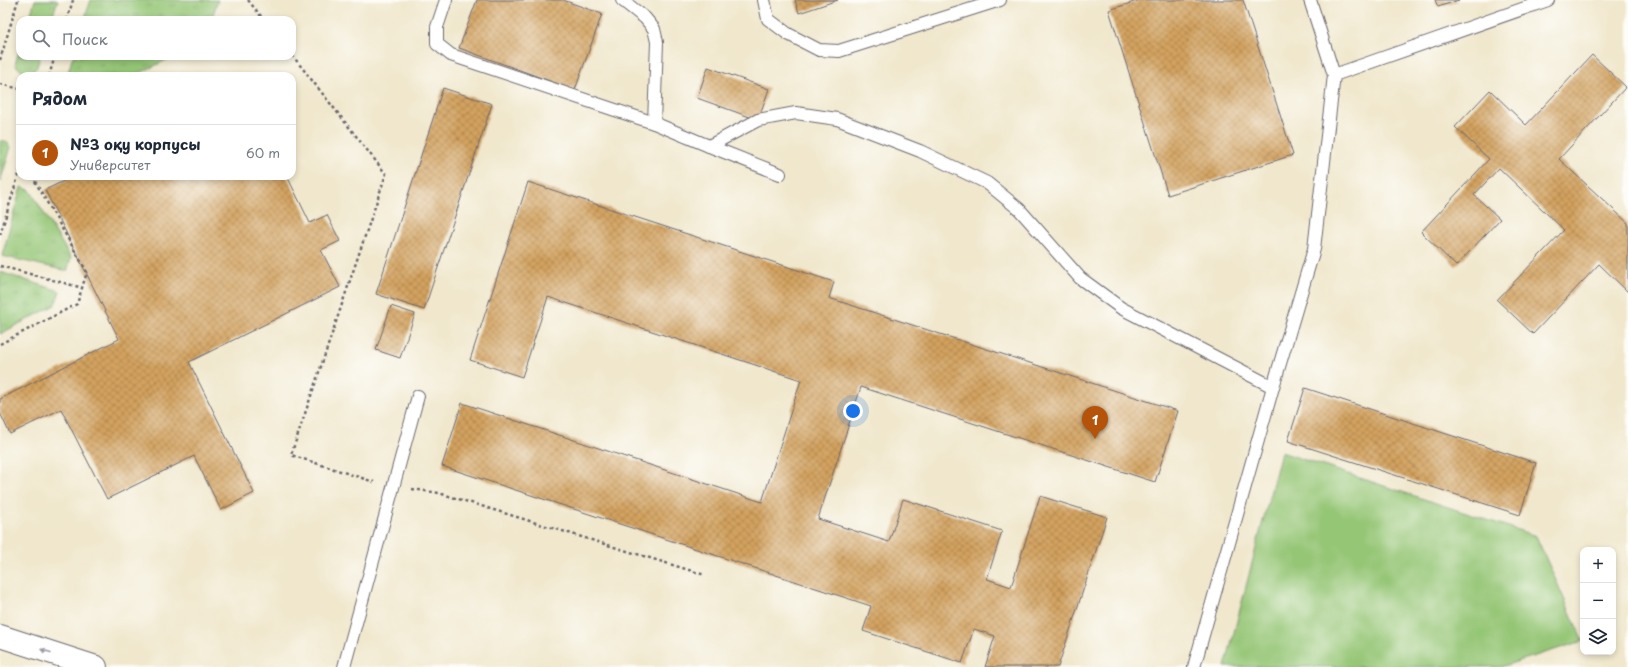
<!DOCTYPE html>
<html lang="ru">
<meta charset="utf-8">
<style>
body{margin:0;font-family:"Playpen Sans",sans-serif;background:#f2f2f3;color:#1f2937}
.controls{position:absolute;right:12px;bottom:12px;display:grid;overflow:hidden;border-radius:8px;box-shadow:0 2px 6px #0003}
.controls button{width:36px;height:36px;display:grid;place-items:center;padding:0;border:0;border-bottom:1px solid #e0e1e3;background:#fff;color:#1f2937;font:20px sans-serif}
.you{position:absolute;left:853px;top:411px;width:14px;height:14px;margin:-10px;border:3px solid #fff;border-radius:50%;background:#1a73e8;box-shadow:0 0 0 6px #1a73e833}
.badge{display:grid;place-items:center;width:26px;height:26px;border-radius:50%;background:#b45309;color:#fff;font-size:13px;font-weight:700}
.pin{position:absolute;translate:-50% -33px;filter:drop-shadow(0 1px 2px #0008)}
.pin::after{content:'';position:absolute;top:21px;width:14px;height:12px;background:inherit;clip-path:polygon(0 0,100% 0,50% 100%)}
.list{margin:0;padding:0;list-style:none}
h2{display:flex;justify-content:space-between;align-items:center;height:52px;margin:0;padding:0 16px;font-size:17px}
h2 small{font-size:13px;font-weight:400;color:#747a83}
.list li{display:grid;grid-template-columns:26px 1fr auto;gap:12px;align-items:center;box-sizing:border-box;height:56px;padding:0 16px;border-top:1px solid #e0e1e3}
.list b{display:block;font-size:15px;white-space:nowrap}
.list p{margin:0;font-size:13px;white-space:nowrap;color:#747a83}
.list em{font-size:13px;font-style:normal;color:#747a83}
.icon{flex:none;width:22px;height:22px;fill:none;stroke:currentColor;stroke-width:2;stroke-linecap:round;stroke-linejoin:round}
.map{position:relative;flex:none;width:1628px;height:667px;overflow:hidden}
.search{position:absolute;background:#fff;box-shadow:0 2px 6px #0003;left:16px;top:16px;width:280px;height:44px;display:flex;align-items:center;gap:10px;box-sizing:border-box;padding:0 14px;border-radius:12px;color:#747a83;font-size:15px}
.panel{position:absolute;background:#fff;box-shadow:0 2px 6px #0003;left:16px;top:72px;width:280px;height:108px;border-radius:12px}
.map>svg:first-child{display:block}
.grass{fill:url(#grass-tufts);stroke:#5c7458}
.park{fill:#95c676;stroke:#5c7458}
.building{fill:url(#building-cross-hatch)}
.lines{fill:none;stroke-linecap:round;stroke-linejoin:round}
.service-casing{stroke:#6a676e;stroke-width:14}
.secondary-casing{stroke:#6a676e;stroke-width:24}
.path{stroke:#6a676e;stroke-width:2.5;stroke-dasharray:3 3;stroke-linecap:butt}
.service{stroke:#fff;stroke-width:12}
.secondary{stroke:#fff;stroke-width:22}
.oneway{fill:#9c9ca7}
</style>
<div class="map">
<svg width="1628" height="667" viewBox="0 0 1628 667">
<defs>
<pattern id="grass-tufts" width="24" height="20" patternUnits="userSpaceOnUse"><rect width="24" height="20" fill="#95c676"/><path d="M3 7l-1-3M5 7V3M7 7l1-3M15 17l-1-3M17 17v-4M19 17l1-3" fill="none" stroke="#80aa67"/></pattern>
<pattern id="building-cross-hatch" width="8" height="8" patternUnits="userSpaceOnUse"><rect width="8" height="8" fill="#d3a25f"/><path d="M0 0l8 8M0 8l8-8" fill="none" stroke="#ab8450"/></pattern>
</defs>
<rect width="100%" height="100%" fill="#fdfcf7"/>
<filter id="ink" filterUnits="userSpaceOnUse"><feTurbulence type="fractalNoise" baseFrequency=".025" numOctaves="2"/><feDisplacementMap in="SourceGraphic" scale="8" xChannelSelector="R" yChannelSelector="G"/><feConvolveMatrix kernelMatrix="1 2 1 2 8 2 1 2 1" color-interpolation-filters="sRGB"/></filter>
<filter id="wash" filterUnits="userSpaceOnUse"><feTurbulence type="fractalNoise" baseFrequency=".012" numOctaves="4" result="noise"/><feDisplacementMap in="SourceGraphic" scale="16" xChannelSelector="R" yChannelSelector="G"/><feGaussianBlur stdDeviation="0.9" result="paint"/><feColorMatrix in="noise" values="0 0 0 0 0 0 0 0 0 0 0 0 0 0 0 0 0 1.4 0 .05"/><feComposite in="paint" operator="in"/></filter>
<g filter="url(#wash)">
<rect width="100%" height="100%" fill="#f0e7cc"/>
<!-- grass -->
<g class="grass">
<path d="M35 0H58L51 20H29Z"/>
<path d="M91 0H218L211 20H84Z"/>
<path d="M20 48V56H40L37 67 30 74C24 72 19 70 15 64Z"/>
<path d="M73 56H174L134 76H67Z"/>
<path d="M0 141H6L11 147 0 182Z"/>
<path d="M21 187 30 190 71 258 67 271 2 256Z"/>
<path d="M0 272 60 291 55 305 0 334Z"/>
</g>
<!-- park -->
<path class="park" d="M1281 452 1536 536 1583 641 1500 667H1225Z"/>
<g id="blocks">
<!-- building -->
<g class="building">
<path d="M477 0H563L602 14 575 90 459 48Z"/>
<path d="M795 0H838L799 13Z"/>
<path d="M1140 0H1243L1293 155 1168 195 1109 10Z"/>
<path d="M1435 0H1459L1438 7Z"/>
<path d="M1592 55 1626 87 1559 159 1628 223V292L1599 264 1533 334 1497 300 1564 230 1499 168 1474 195 1500 219 1456 266 1421 232 1489 159 1455 127 1490 90 1526 125Z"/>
<path d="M708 67 769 89 758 120 697 98Z"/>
<path d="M443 88 492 104 424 310 376 294Z"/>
<path d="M74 176H287L310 223 327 215 340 241 321 250 340 287 189 362 254 493 221 510 194 456 107 499 61 409 10 434 0 413V399L119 339 45 190Z"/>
<path d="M528 182 834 282 829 298 1178 411 1155 482 861 387 818 519 889 542 903 499 1002 531 987 579 1011 587 1040 496 1107 517 1058 667H985L995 636 974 629 962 663 863 631 871 606 442 466 462 403 762 502 801 380 548 297 522 377 470 360Z"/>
<path d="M391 306 415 314 400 358 376 350Z"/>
<path d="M1305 388 1536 463 1520 515 1288 441Z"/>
</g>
</g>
</g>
<g filter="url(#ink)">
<use href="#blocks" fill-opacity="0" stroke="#6a676e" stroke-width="1"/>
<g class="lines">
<defs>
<g id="service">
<path d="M446 0 437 27V44L451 55 654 123"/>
<path d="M622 0 645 18 654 29 657 42 654 123 709 146 758 120 796 113 837 119 920 151 987 183 1019 209 1080 278 1121 308 1273 387"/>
<path d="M764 0 768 19 788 34 819 50 839 51 1000 0"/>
<path d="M1310 0 1334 75"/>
<path d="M709 146 780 174"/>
<path d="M344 667 418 396"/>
<path d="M1194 667 1273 387 1314 249 1334 75 1548 0"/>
</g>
<path id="secondary" d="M0 636 96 667"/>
</defs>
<!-- service casing -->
<use href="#service" class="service-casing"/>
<!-- secondary casing -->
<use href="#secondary" class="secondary-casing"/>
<!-- path -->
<g class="path">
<path d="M248 0 264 20"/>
<path d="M67 20 73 0"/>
<path d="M292 55 386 174 291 455 374 482"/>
<path d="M0 60 18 0"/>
<path d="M49 76 55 56"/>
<path d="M0 84 20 89"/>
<path d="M0 235 20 170"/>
<path d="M0 266 83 288"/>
<path d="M0 344 77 304 87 272 32 176"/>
<path d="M412 489 439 493 705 575"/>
</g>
<!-- service -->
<use href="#service" class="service"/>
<!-- secondary -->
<use href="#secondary" class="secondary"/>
</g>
<!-- one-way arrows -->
<defs><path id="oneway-solid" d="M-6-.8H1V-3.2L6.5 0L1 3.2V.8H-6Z"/></defs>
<use class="oneway" href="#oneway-solid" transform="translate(46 651) rotate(-162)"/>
</g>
</svg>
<div class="controls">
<button>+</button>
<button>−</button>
<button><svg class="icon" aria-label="layers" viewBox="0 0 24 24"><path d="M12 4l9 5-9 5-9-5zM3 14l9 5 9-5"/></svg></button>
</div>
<div class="you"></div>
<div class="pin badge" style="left:1095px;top:439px">1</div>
<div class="search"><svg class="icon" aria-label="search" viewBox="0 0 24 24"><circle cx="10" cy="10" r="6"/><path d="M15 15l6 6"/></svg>Поиск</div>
<section class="panel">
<h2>Рядом<small></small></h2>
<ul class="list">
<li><span class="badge">1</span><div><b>№3 оқу корпусы</b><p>Университет</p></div><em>60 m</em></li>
</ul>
</section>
</div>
